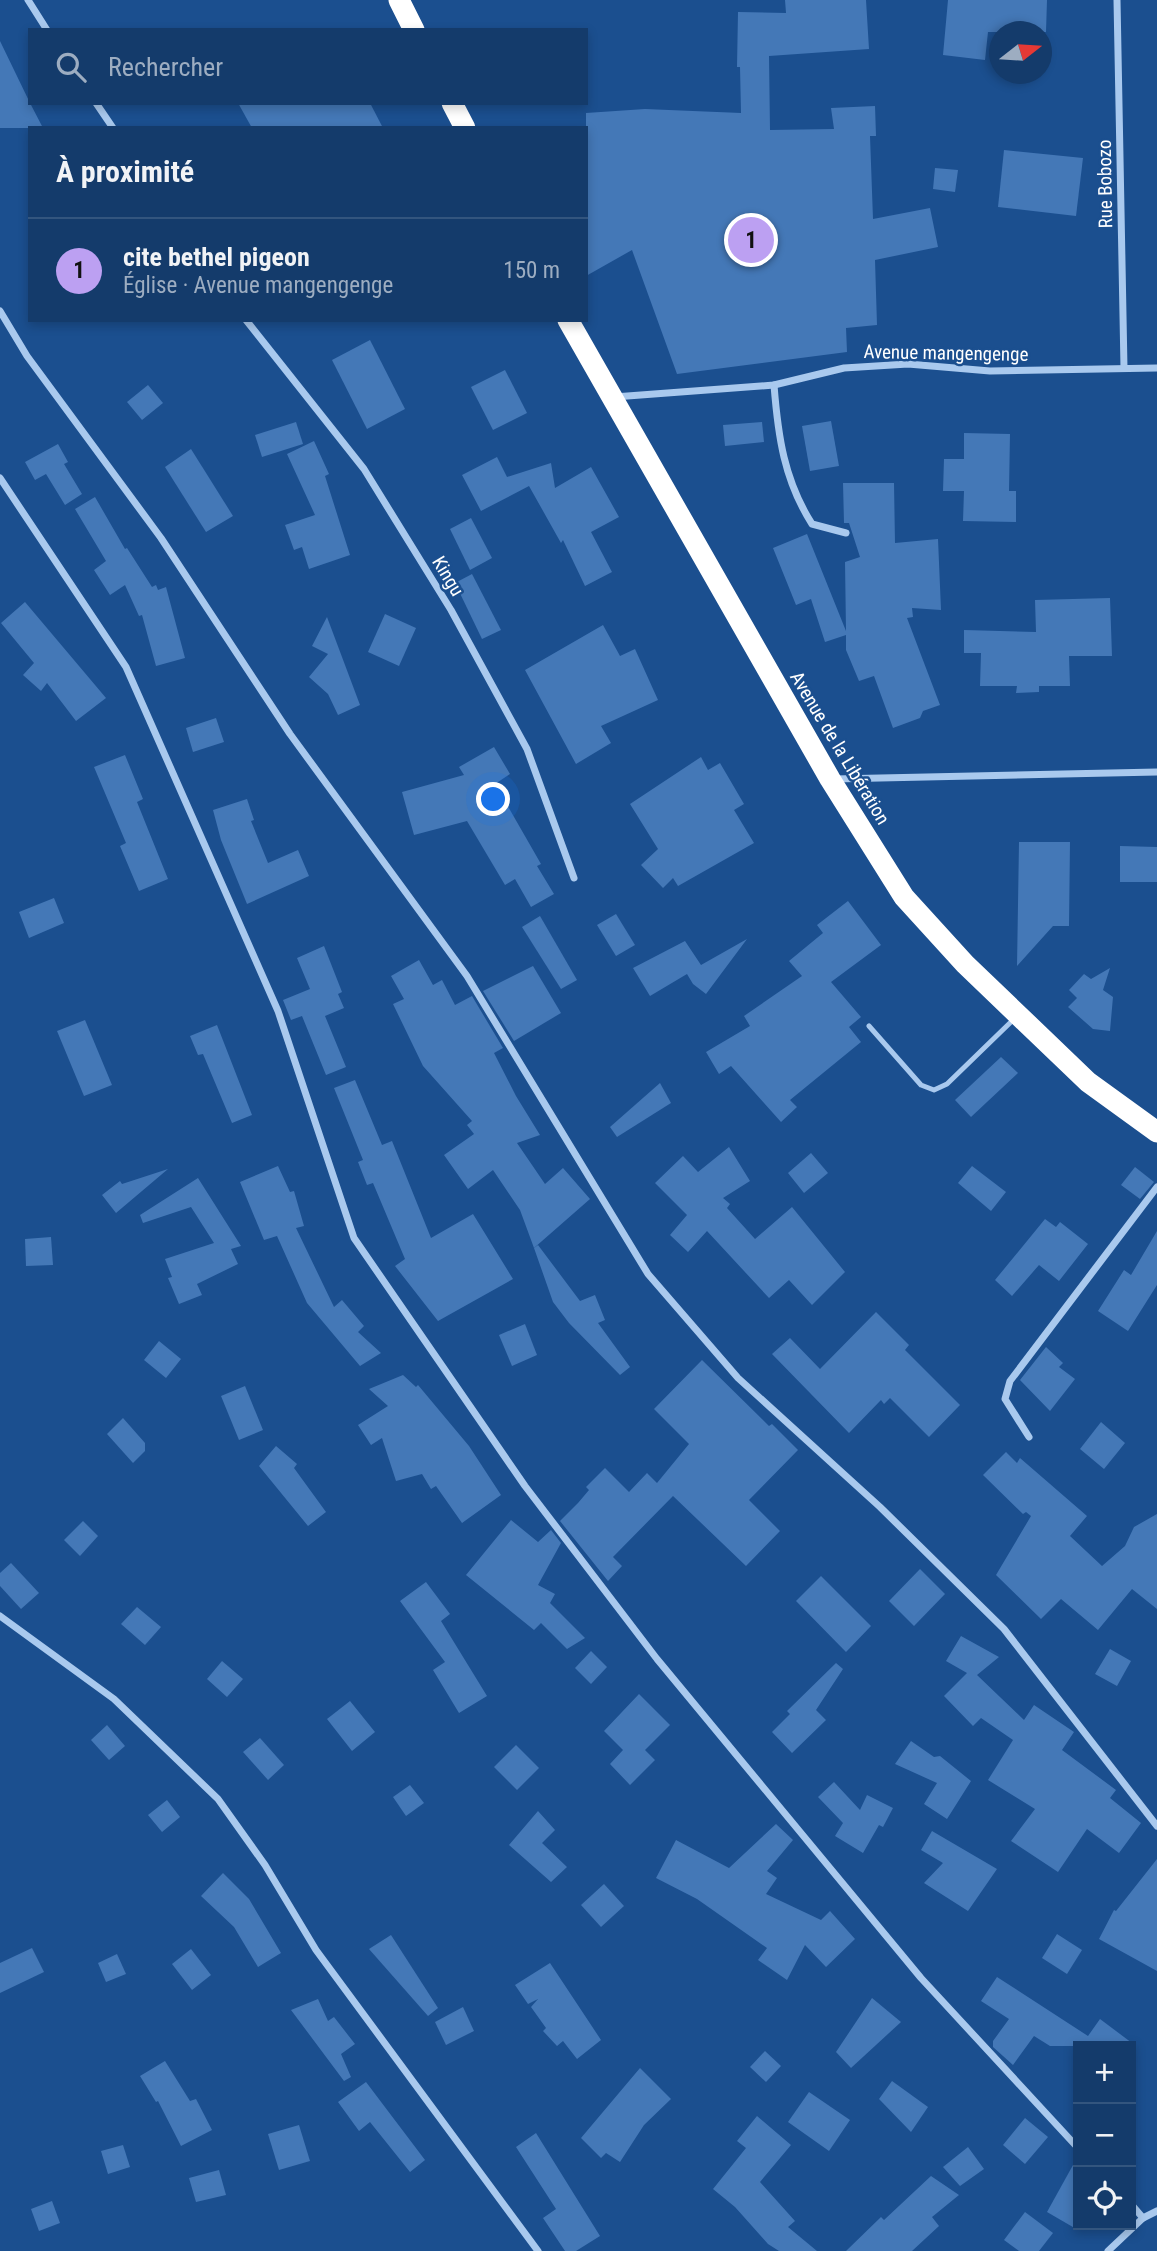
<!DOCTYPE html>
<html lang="fr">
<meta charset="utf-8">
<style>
body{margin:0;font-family:"Roboto Condensed",sans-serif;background:#1d4271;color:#f1f3f6}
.controls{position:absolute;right:21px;bottom:21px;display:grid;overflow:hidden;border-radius:0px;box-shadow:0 4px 10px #0003}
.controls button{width:63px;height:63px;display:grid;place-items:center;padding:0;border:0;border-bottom:2px solid #33557e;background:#143b6b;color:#f1f3f6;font:35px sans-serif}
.compass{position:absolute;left:989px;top:21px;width:63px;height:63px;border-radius:50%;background:#143b6b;box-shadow:0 4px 10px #0003;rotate:73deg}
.you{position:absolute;left:494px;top:800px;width:24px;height:24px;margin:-18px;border:5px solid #fff;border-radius:50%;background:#1a73e8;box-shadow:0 0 0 10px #1a73e833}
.badge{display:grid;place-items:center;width:46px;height:46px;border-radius:50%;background:#bca0f2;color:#111;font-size:23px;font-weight:700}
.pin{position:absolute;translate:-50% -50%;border:4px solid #fff;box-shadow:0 2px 7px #0006}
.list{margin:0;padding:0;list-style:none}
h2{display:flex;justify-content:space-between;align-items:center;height:91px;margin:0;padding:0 28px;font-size:30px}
h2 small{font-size:23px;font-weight:400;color:#9dadc1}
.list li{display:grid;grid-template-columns:46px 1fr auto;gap:21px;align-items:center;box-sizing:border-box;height:105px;padding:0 28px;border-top:2px solid #33557e}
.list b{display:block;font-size:26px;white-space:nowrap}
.list p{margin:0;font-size:23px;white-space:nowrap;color:#9dadc1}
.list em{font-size:23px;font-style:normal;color:#9dadc1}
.icon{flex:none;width:38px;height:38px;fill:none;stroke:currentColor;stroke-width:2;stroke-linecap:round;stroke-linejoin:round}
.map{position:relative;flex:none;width:1157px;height:2251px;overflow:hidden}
.search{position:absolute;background:#143b6b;box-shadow:0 4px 10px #0003;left:28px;top:28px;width:560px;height:77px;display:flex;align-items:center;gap:18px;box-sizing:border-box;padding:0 24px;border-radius:0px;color:#9dadc1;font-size:26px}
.panel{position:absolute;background:#143b6b;box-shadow:0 4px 10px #0003;left:28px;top:126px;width:560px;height:196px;border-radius:0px}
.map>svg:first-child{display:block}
.building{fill:#4478b7}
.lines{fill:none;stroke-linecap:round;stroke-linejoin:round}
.lane{stroke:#a9c9ee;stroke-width:5}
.street{stroke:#a9c9ee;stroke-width:7}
.highway{stroke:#fff;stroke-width:21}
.labels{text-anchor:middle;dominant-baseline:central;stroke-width:5;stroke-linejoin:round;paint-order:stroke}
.street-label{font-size:19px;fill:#fff;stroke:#1b4f8f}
</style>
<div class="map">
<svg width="1157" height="2251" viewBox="0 0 1157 2251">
<rect width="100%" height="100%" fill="#1b4f8f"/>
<!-- building -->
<g class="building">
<path d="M785 0H866L869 49 769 56 770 130 834 129 831 108 875 106 876 136H870L873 219 930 208 938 247 875 260 877 325 846 328 847 352 677 374 632 250 586 276V113L645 109 741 113 740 67H737L738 12 786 13Z"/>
<path d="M948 0H1047L1046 32H988L985 60 943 55Z"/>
<path d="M0 41 30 103 43 128H0Z"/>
<path d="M238 103H370L383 128H252Z"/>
<path d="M1004 150 1083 158 1076 216 998 207Z"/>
<path d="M935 168 958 170 955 192 933 189Z"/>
<path d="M370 340 405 409 367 429 332 360Z"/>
<path d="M505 370 527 413 493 430 471 387Z"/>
<path d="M148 385 163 403 142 420 127 402Z"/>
<path d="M831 421 839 466 810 471 802 426Z"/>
<path d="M296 422 303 444 262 457 255 435Z"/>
<path d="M762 422 764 442 725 446 723 425Z"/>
<path d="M964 433 1010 434 1009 491H1016V522L963 521 964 491H943L944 459H964Z"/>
<path d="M314 441 329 474 325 476 350 555 309 569 302 547 294 550 285 525 315 515 287 454Z"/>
<path d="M58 444 68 462 64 464 82 494 65 505 46 474 35 480 25 462Z"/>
<path d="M191 449 233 516 206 532 165 467Z"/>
<path d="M497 457 507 477 551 463 555 488 591 467 619 517 591 532 612 572 585 586 563 540 561 543 529 486 481 511 462 475Z"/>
<path d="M843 483H894L895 543 938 539 941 610 912 608 913 617 907 618 940 705 923 711 920 718 893 728 874 676 859 681 846 650V635L825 642 811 599 796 605 773 548 807 534 846 631 845 562 860 557 849 523H844Z"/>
<path d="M95 497 125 549 127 548 152 587 156 585 158 590 166 587 185 658 156 666 142 615 139 616 125 585 110 595 94 570 106 561 75 509Z"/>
<path d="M471 518 492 558 470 570 450 529Z"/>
<path d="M472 574 501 630 482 639 455 583Z"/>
<path d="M1110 598 1112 656H1069L1070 686H1039V692L1016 693 1017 686H980L981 653H964V630L1036 632 1035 600Z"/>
<path d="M25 602 106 698 76 721 47 683 41 691 23 675 34 663 1 623Z"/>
<path d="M385 614 416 628 399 666 368 652Z"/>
<path d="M327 617 360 705 338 715 328 694 309 677 328 654 312 646Z"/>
<path d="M603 625 620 656 635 649 658 700 601 726 611 743 576 764 525 670Z"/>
<path d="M216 718 224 742 193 752 186 728Z"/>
<path d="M494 747 510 774 495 784 541 864 537 866 554 894 531 907 515 879 505 885 467 821 414 835 402 792 464 775 459 767Z"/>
<path d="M125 755 143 799 137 802 168 879 139 891 120 846 126 843 94 767Z"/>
<path d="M701 757 708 770 720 763 744 804 734 810 754 843 678 886 673 878 663 888 641 865 658 849 630 804Z"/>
<path d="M247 799 254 820 251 821 268 863 298 850 309 876 247 904 221 840 213 810Z"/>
<path d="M1019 842H1070L1069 926H1053L1017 966Z"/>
<path d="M1120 846 1157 847V882H1120Z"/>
<path d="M54 898 64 923 29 938 19 912Z"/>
<path d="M848 901 881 945 831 982 861 1017 849 1027 861 1042 790 1100 797 1107 781 1122 731 1066 719 1074 706 1052 750 1026 744 1016 802 976 789 961 823 933 817 925Z"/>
<path d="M616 914 635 945 616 956 597 925Z"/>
<path d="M540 916 577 980 561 989 522 927Z"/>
<path d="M747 939 706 994 693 984 687 974 650 996 633 968 685 941 701 965Z"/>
<path d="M324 946 342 992 338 994 344 1008 325 1016 346 1067 326 1075 302 1016 291 1020 283 1000 310 989 297 958Z"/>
<path d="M419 960 433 985 442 980 455 1005 472 996 503 1048 494 1053 516 1096 540 1135 517 1143 545 1184 563 1168 590 1199 534 1248 520 1210 493 1170 468 1189 444 1155 474 1134 467 1125 472 1121 423 1066 393 1004 404 999 391 976Z"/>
<path d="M533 966 561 1013 514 1041 483 991Z"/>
<path d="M1110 968 1103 990 1113 997 1110 1031 1093 1029 1068 1007 1077 998 1069 990 1084 974 1091 979Z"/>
<path d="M85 1020 112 1085 84 1096 57 1031Z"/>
<path d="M217 1025 252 1115 232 1123 203 1054 198 1055 190 1036Z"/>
<path d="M1001 1057 1018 1073 971 1117 955 1100Z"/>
<path d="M355 1080 382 1145 392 1141 431 1238 473 1214 513 1279 438 1321 395 1266 405 1259 373 1183 367 1185 358 1162 363 1160 334 1088Z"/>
<path d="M660 1083 671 1103 617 1137 610 1127Z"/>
<path d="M729 1147 750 1181 723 1198 730 1204 727 1208 755 1239 792 1207 845 1272 812 1305 789 1280 769 1298 707 1231 688 1252 670 1235 687 1215 655 1183 683 1156 698 1172Z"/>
<path d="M811 1153 828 1173 804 1193 788 1173Z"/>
<path d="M278 1166 290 1192 294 1191 304 1226 296 1228 334 1307 342 1300 364 1326 358 1332 381 1353 360 1366 307 1303 277 1236 264 1240 240 1182Z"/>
<path d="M972 1166 1006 1192 991 1211 958 1183Z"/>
<path d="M1135 1167 1154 1182 1140 1199 1121 1185Z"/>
<path d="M168 1169 116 1213 102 1195 120 1181 122 1184Z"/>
<path d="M198 1178 241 1246 231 1249 238 1264 197 1284 202 1295 179 1304 168 1278 172 1277 165 1259 214 1243 191 1207 143 1223 140 1215Z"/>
<path d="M1045 1219 1056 1227 1060 1222 1088 1244 1059 1281 1039 1265 1012 1296 995 1280Z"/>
<path d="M1157 1231V1285L1128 1331 1098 1311 1124 1270 1131 1275Z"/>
<path d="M51 1237 53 1265 26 1266 25 1239Z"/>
<path d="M538 1245 580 1301 595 1295 605 1320 598 1323 630 1367 620 1375 569 1323 553 1302 534 1248Z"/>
<path d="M876 1312 909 1345 905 1350 960 1405 929 1437 890 1398 884 1404 881 1400 849 1433 772 1354 790 1338 820 1369Z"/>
<path d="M525 1324 537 1355 512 1366 499 1335Z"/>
<path d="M159 1341 181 1359 166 1378 144 1360Z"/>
<path d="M1046 1347 1063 1363 1059 1367 1075 1379 1050 1411 1020 1380Z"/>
<path d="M702 1360 769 1426 772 1424 798 1450 749 1500 780 1531 746 1566 673 1496 613 1557 622 1566 608 1581 560 1521 578 1503 589 1490 586 1487 605 1468 629 1492 647 1473 657 1483 689 1444 654 1409Z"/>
<path d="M403 1375 416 1387 418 1385 469 1446 501 1495 462 1523 436 1486 431 1489 422 1474 396 1481 382 1438 371 1445 358 1425 388 1406 369 1389Z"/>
<path d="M245 1386 263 1430 239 1440 221 1396Z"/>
<path d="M123 1418 145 1443V1451L133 1463 107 1434Z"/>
<path d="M1101 1422 1125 1443 1104 1469 1080 1449Z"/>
<path d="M276 1446 297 1464 294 1468 326 1512 308 1526 259 1466Z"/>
<path d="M1006 1452 1017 1463 1020 1458 1087 1516 1070 1536 1102 1566 1125 1546 1134 1527 1157 1514V1609L1132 1589 1098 1630 1061 1599 1041 1619 996 1575 1031 1516 1026 1512 1023 1514 983 1475Z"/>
<path d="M511 1520 538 1542 551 1530 561 1543 538 1585 555 1594 550 1603 585 1638 567 1649 541 1623 534 1630 466 1575Z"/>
<path d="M83 1521 98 1536 80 1556 64 1540Z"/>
<path d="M11 1563 39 1593 21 1609 0 1586V1573Z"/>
<path d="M920 1569 945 1594 914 1626 889 1601Z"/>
<path d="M821 1576 871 1626 846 1652 796 1601Z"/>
<path d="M426 1582 450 1614 441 1621 487 1696 459 1713 433 1670 445 1662 400 1601Z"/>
<path d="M137 1607 161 1627 145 1645 121 1624Z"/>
<path d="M961 1636 999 1657 977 1675 1024 1720 1034 1705 1074 1732 1062 1750 1116 1790 1110 1798 1141 1823 1119 1853 1087 1829 1058 1872 1011 1841 1035 1809 988 1780 1013 1740 981 1718 973 1726 944 1696 967 1673 946 1661Z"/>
<path d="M1110 1649 1131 1661 1117 1686 1095 1674Z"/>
<path d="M591 1651 607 1667 591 1684 575 1668Z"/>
<path d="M222 1661 243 1679 227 1697 207 1679Z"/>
<path d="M836 1663 843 1669 816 1710 826 1720 792 1753 772 1732 790 1714 787 1711Z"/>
<path d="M639 1694 670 1725 645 1750 655 1760 630 1785 610 1764 623 1750 604 1731Z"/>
<path d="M350 1701 375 1732 352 1751 327 1719Z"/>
<path d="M107 1725 125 1746 109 1760 91 1740Z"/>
<path d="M260 1738 284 1765 268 1780 243 1752Z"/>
<path d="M911 1741 934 1757 940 1756 971 1781 947 1819 924 1804 937 1783 895 1764Z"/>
<path d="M516 1745 539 1768 517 1790 494 1767Z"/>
<path d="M834 1782 860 1810 867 1795 893 1808 883 1827 879 1825 863 1853 835 1836 843 1823 818 1797Z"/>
<path d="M410 1785 424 1803 406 1816 393 1797Z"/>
<path d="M167 1800 180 1817 162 1832 148 1815Z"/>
<path d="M538 1811 555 1830 542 1843 567 1867 551 1882 509 1845Z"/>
<path d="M776 1824 793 1840 767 1871 777 1878 766 1894 821 1920 830 1911 855 1939 826 1967 805 1945 787 1980 758 1960 767 1948 697 1899 656 1878 676 1840 729 1868Z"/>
<path d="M932 1831 997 1869 968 1911 924 1883 943 1863 921 1850Z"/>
<path d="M1157 1859V1971L1099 1939 1114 1910 1116 1911Z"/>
<path d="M223 1873 249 1899 281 1953 258 1967 234 1927 201 1896Z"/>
<path d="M604 1884 624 1906 601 1927 581 1905Z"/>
<path d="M1057 1934 1082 1950 1067 1974 1042 1958Z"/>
<path d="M391 1935 438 2008 428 2016 369 1949Z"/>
<path d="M32 1948 44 1972 0 1993V1963Z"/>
<path d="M191 1949 211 1975 192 1990 172 1964Z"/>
<path d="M117 1954 126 1974 106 1982 98 1963Z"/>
<path d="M550 1963 601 2040 577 2059 563 2041 557 2046 543 2031 546 2028 531 2007 538 1999 528 2004 515 1985Z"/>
<path d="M997 1977 1088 2036 1100 2019 1136 2046H1050L1034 2036 1013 2065 993 2047V2041L1009 2019 981 2001Z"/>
<path d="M872 1998 901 2022 851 2068 836 2052Z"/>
<path d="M318 1999 328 2021 334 2017 355 2044 341 2054 351 2077 344 2081 291 2010Z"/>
<path d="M463 2007 474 2031 446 2045 435 2022Z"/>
<path d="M765 2051 781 2066 766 2082 750 2067Z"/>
<path d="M165 2061 190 2101 196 2099 212 2130 181 2146 158 2101 156 2102 140 2076Z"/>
<path d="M640 2068 671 2099 644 2125 620 2162 606 2153 601 2158 581 2138Z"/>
<path d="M892 2081 928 2107 911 2132 879 2099Z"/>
<path d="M366 2082 425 2160 410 2172 370 2122 359 2131 338 2102Z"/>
<path d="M809 2092 850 2120 829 2151 788 2122Z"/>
<path d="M757 2116 791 2145 760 2182 795 2221 788 2227 817 2251H779L768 2244 735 2207 713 2189 746 2148 737 2141Z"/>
<path d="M1025 2118 1048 2137 1025 2164 1003 2145Z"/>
<path d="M299 2125 310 2161 279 2170 268 2134Z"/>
<path d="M536 2133 600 2236 576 2251H565L543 2218 556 2209 516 2147Z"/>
<path d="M123 2145 130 2167 108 2174 101 2151Z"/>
<path d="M968 2147 984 2169 960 2186 943 2167Z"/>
<path d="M1078 2156V2230L1047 2212Z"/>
<path d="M219 2170 226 2195 196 2202 189 2178Z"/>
<path d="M931 2176 959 2195 932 2217 939 2226 912 2251H846L881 2217 884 2220Z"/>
<path d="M52 2201 60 2223 39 2231 31 2209Z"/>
<path d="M1025 2212 1053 2233 1039 2251H1019L1004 2240Z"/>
</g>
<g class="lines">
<!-- lane -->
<path class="lane" d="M869 1026 921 1085 934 1090 947 1084 1014 1019"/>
<!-- street -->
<g class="street">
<path d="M28 0 47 30"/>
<path d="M1117 0 1124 368"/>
<path d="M96 103 113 128"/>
<path d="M0 311 27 356 161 538 290 734 467 976 648 1274 738 1378 880 1507 1004 1629 1157 1826"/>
<path d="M246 320 364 469 451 610 527 749 574 878"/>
<path d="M774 385C778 436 784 480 812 524L846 533"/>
<path d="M614 397 774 385 844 368 908 364 990 371 1157 368"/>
<path d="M0 478 126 667 278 1011 354 1238 525 1486 657 1659 921 1978 1078 2148"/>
<path d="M834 779 1157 772"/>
<path d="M1029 1437 1005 1399 1010 1381 1157 1187"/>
<path d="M0 1616 114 1699 218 1799 265 1865 316 1950 538 2251"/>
<path d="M1131 2204 1143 2218"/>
<path d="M1108 2251 1143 2218 1157 2211"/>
</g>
<!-- highway -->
<g class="highway">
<path d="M399 0 414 30"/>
<path d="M452 103 465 128"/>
<path d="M568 320 830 779 904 897 965 964 1088 1082 1157 1132"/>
</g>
</g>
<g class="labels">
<!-- street labels -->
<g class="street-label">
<text transform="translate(1105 184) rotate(-91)">Rue Bobozo</text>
<text transform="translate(946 353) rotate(1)">Avenue mangengenge</text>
<text transform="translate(448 576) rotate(59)">Kingu</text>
<text transform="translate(840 748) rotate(59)">Avenue de la Libération</text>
</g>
</g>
</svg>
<div class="controls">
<button>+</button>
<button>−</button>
<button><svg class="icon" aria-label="locate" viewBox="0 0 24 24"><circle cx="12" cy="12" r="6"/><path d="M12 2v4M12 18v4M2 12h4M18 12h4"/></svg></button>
</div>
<svg class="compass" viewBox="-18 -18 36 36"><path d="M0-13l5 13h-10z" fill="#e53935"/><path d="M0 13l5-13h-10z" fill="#9dadc1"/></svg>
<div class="you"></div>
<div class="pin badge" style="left:751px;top:240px">1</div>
<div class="search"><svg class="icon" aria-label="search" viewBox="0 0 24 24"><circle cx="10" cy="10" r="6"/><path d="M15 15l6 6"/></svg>Rechercher</div>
<section class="panel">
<h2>À proximité<small></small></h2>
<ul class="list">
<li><span class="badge">1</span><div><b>cite bethel pigeon</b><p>Église · Avenue mangengenge</p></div><em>150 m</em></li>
</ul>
</section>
</div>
